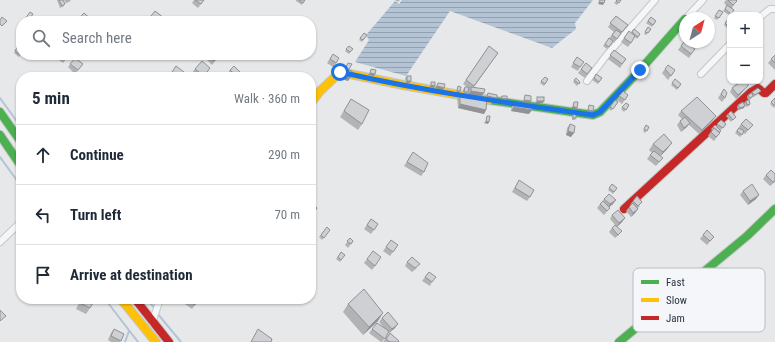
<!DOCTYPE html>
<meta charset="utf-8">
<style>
body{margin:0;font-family:"Roboto Condensed",sans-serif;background:#f2f2f3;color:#1f2937}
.controls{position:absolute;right:12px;top:12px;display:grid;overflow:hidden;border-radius:8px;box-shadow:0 1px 3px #0004}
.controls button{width:36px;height:36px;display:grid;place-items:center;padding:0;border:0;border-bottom:1px solid #e0e1e3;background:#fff;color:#1f2937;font:20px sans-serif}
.compass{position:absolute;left:679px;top:12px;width:36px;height:36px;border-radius:50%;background:#fff;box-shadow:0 1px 3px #0004;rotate:36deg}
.stop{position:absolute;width:12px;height:12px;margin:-9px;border:3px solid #1a73e8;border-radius:50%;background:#fff}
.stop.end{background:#1a73e8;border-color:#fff;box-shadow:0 1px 4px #0008}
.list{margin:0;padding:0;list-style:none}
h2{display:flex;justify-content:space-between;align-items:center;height:52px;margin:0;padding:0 16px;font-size:17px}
h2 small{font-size:13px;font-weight:400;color:#747a83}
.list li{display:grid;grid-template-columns:26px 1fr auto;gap:12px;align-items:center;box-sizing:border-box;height:60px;padding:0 16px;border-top:1px solid #e0e1e3}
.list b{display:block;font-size:15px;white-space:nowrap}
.list em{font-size:13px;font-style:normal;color:#747a83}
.icon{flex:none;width:22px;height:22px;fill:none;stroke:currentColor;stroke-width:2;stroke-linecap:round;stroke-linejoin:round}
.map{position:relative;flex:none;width:775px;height:342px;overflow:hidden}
.search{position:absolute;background:#fff;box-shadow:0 1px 3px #0004;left:16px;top:16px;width:300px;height:44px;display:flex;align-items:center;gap:10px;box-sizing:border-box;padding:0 14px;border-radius:16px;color:#747a83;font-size:15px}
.panel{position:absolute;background:#fff;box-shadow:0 1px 3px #0004;left:16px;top:72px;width:300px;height:232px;border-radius:16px}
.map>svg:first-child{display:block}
.water{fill:url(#water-rules)}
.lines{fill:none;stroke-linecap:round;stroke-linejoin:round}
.stream{stroke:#b4c4d5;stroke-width:2}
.street-casing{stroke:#c4c6c8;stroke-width:8}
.fast-casing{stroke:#c4c6c8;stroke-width:10}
.slow-casing{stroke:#c4c6c8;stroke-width:10}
.jam-casing{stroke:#c4c6c8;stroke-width:10}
.street{stroke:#f5f6f7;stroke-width:6}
.fast{stroke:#4caf50;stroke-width:8}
.slow{stroke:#ffc107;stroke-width:8}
.jam{stroke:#c62828;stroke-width:8}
.wall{fill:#b1b3b5}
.shaded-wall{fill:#909294}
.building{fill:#ced0d3;stroke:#909294}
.route{stroke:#1a73e8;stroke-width:5}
.key{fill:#f4f6f9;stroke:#b8bcc3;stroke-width:1}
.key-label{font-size:11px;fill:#2b3445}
</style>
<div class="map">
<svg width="775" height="342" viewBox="0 0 775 342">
<defs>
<pattern id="water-rules" width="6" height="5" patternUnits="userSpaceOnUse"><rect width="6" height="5" fill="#b4c4d5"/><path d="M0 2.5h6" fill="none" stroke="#93a0af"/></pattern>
</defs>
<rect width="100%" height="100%" fill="#e6e8ea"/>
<!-- water -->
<path class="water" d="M402 0H593L575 23 576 29 552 48 450 11 406 76 355 62 369 40 366 35 395 1 399 4Z"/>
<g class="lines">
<!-- stream -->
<g class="stream">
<path d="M0 98 21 127"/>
<path d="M0 157 21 186"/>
<path d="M105 299 138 342"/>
<path d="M147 299 155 309"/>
<path d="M157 313 181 342"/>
<path d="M125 342 129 331"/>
</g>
<defs>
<g id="street">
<path d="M760 17 770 9H775"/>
<path d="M686 18 703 0"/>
<path d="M701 74 730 44"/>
<path d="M587 81 606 56 655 0"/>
<path d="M0 242 21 222"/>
<path d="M152 323 160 299"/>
</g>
<g id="fast">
<path d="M489 100 593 115 600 112 640 70 685 19"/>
<path d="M0 112 21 142"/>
<path d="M0 135 21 166"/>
<path d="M619 342 747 236 775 209"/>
</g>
<g id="slow">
<path d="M311 103 320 91 340 72 403 85 489 100"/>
<path d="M121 299 156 342"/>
</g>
<g id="jam">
<path d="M624 209 751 92 758 88 764 93H766L775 84"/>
<path d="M135 299 169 342"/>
</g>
</defs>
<!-- street casing -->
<use href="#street" class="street-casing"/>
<!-- fast casing -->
<use href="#fast" class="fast-casing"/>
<!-- slow casing -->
<use href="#slow" class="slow-casing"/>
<!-- jam casing -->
<use href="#jam" class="jam-casing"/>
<!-- street -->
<use href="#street" class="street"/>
<!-- fast -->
<use href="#fast" class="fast"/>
<!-- slow -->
<use href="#slow" class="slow"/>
<!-- jam -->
<use href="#jam" class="jam"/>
</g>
<!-- wall -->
<g class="wall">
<path d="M57 0H63L64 6 60 8Z"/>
<path d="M64 0H71L69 2 66 3Z"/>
<path d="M194 0H204L198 8 192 3Z"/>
<path d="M296 0H305L302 5 296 1Z"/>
<path d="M395 0H400L398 2Z"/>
<path d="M617 0H621L617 5 614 3Z"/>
<path d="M726 0H736L734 5 732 8 734 10 730 16 723 11 727 6 724 3Z"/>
<path d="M719 10 723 12 717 20 714 18Z"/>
<path d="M155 11 162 21H150L149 20Z"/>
<path d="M84 13 91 21H78Z"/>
<path d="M616 16 628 25 614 43 613 41 607 49 603 46 614 32 608 27Z"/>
<path d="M651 17 656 21 652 27 646 23Z"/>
<path d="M725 23 730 24 727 28 724 25Z"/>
<path d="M648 27 651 29 646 35 644 34Z"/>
<path d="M634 29 640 34 637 39 635 37 628 47 621 42 629 31 631 33Z"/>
<path d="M364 33 367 35 362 42 359 40Z"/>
<path d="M684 42 688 44 690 42H703L700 46 698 44 693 48 695 49 689 58 678 50Z"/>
<path d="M18 46 21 54 19 57 14 53Z"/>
<path d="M349 46 353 49 349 54 345 51Z"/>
<path d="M489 46 498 53 474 87 482 96 486 97 488 93 497 98 496 100 487 98 486 110 484 114 458 108 457 97 460 93H463V89L465 87H467L463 84Z"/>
<path d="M614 50 626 59 620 68 608 59Z"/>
<path d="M333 54 336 63 333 67 327 63Z"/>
<path d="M52 55H69L63 63Z"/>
<path d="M211 55H220L212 65 207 60Z"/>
<path d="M775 55V70L768 63Z"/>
<path d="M577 57 580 67 578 71 571 67Z"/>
<path d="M75 58 83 64 75 74 68 67Z"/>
<path d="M348 63V81L342 79V74L344 71H343Z"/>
<path d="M586 63 592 68 585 78 578 73Z"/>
<path d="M210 68 203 77H198L192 73 195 69Z"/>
<path d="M665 69 675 70 668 80 662 73Z"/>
<path d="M230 70 242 77H231L227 74Z"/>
<path d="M596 74 602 78 598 84 592 80Z"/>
<path d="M407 76 411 81 409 83H406L405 78Z"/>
<path d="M545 77 548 79 544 86 540 83Z"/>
<path d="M576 78 580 82 577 86 573 82Z"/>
<path d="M675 79 681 84 677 90 671 85Z"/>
<path d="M738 81H748L745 89 736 99 730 92 732 88 736 85Z"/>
<path d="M724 89 725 98 722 102 718 98Z"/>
<path d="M623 91 628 95 622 104 617 100Z"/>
<path d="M761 91 754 97 753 96 749 100 750 104 749 106 746 107 744 103 746 101 748 100 747 97 748 95 752 92Z"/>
<path d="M775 98V106L774 108 770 104Z"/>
<path d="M351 99 362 124 358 130 340 117Z"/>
<path d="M615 100 618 102 611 111 609 109Z"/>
<path d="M515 102 529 114 511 111 512 106Z"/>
<path d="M626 103 629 105 624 112 621 109Z"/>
<path d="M738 105 744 108 738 110 737 107Z"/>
<path d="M681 111 713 120 699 134 688 124 681 132 677 125 680 121 682 119 678 115Z"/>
<path d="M573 112 576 118 575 120H572V114Z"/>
<path d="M728 114 736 117 731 122 726 116Z"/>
<path d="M721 120 726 124 721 130 718 128 720 133 714 141 708 136 712 130 711 129 713 127 716 126Z"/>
<path d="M570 124 571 137 566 135 567 128Z"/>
<path d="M741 124 753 125 745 134 743 133 740 137 735 133Z"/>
<path d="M646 125 649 127 645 133 643 131Z"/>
<path d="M653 144 668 148 660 156 663 158 656 166 647 159 650 155 652 153 649 150Z"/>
<path d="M413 152 424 172 421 176 404 166Z"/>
<path d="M766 175 775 182 770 186 763 179Z"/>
<path d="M519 180 530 197 527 201 512 192Z"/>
<path d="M612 184 617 188 613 194 608 190Z"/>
<path d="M743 191 756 199 748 205 740 195Z"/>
<path d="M604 199 613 204 609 207 610 208 604 215 597 208Z"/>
<path d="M633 201 640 206 638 208V209L635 213 631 217 626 211 631 205H630Z"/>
<path d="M612 215 625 218 622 222 617 227 610 219Z"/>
<path d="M371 219 378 224 371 234 364 229Z"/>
<path d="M327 227 330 230 322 240 319 237Z"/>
<path d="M612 228 619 235 615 238 609 232Z"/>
<path d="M703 235 714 237 707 245 700 239Z"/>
<path d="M350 238 353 241 348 248 345 245Z"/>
<path d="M391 240 398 245 390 256 383 251Z"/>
<path d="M341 252 345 255 340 262 336 259Z"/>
<path d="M367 259 375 266 372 270 364 263Z"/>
<path d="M407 262 417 268 412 272 405 266Z"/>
<path d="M429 272 432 282 430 286 422 281Z"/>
<path d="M81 299H95L90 308 86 314 76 309Z"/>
<path d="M180 299H197L195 305 192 309 179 300Z"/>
<path d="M348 304 378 321 363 335 343 312Z"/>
<path d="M382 318 395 328 389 333V332L382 342H381L369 333 372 329H385L379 322Z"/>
<path d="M114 329 124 334 120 342H111L108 340 111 333Z"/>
<path d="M390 333 398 342H383Z"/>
</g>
<!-- shaded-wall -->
<g class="shaded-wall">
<path d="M599 2 604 3 603 5 598 4Z"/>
<path d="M699 42 697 46 691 50 694 46Z"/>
<path d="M370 73 375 74 374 76 368 75Z"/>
<path d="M345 75 351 77 348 81 342 79Z"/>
<path d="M407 81H411L409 83H406Z"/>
<path d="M431 85 435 86 434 88 429 87Z"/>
<path d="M437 86 444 88 443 90 435 88Z"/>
<path d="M748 86 745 89 736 99 738 95Z"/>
<path d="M457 91H460L459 93H456Z"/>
<path d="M471 91 484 93 481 97 468 94Z"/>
<path d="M487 96 497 98 496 100 486 98Z"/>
<path d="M501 98 507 99 506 101 500 100Z"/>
<path d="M524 100 531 101 529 103 523 102Z"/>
<path d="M537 101H544L543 103H535Z"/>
<path d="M460 104 486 110 484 114 458 108Z"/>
<path d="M573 106 577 108 576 109 571 108Z"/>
<path d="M745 106 744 108 738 110 740 108Z"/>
<path d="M514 107 532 110 529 114 511 111Z"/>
<path d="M588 110 593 111 591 113 587 112Z"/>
<path d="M716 116 713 120 699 134 702 130Z"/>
<path d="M486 121 489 122 488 124 484 123Z"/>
<path d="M690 123 687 127 681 132 684 128Z"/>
<path d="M568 131 574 133 571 137 566 135Z"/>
<path d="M672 143 668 148 659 158 663 152Z"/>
<path d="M759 195 756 199 748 205 750 201Z"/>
<path d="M616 200 613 204 608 208 610 204Z"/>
<path d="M638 209 635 213 631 217 633 213Z"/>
<path d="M625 218 622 222 617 227 619 223Z"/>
<path d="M383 313 378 321 363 335 369 327Z"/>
<path d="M398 324 395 328 389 333 392 329Z"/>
</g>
<!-- building -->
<g class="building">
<path d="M59 0H63L65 4 62 6Z"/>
<path d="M195 0H204L201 4Z"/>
<path d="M299 0H305L303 3Z"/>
<path d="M600 0H605L604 3 599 2Z"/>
<path d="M617 0H621L619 3 616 1Z"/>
<path d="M728 0H736L737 1 733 5Z"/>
<path d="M727 5 734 10 731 14 725 9Z"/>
<path d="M719 10 723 12 719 18 715 16Z"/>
<path d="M155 11 164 18 162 21H157L151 16Z"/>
<path d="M30 12 33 14 28 21 25 19Z"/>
<path d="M84 13 92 20 90 21H83L79 18Z"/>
<path d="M616 16 628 25 622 32 610 23Z"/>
<path d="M2 17 7 21 2 26 0 24V20Z"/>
<path d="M651 17 656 21 653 25 648 21Z"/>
<path d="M730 17V24L728 26 725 23Z"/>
<path d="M648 27 651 29 648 33 645 32Z"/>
<path d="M634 29 640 34 638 37 632 32Z"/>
<path d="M616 30 621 33 617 39 612 35Z"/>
<path d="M629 31 635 36 631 43 624 38Z"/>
<path d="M364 33 367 35 363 40 360 38Z"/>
<path d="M609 38 613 41 609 47 605 44Z"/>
<path d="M684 42 695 49 691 54 681 46Z"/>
<path d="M691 42H699L694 46Z"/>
<path d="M18 46 21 49V55L15 51Z"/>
<path d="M349 46 353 49 350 52 346 49Z"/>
<path d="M489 46 498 53 474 86 466 80Z"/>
<path d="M614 50 626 59 622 64 610 55Z"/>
<path d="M333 54 339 58 336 63 330 59Z"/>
<path d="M211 55H219L214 61 209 57Z"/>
<path d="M775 55V63L771 59Z"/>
<path d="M577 57 584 62 580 67 573 63Z"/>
<path d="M75 58 83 64 78 70 70 64Z"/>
<path d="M202 61 210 68 204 76 195 69Z"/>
<path d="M348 63 352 64 348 71 345 69Z"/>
<path d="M586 63 592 68 587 74 581 69Z"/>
<path d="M668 65 675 70 671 76 665 69Z"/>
<path d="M176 66 184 72 180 77H173L170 75Z"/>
<path d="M234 66 243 75 242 77H238L230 70Z"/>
<path d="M371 69 376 70 375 74 370 73Z"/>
<path d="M345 70 352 71 351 77 345 75Z"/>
<path d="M596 74 602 78 599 82 594 78Z"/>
<rect x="407" y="76" width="4" height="5"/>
<path d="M545 77 548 79 545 84 541 81Z"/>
<path d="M576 78 580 82 579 84 574 80Z"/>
<path d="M675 79 681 84 678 88 672 83Z"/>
<path d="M739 81H748V86L738 95 732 88 740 82Z"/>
<path d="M431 82H435V86L431 85Z"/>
<path d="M438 83 445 84 444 88 437 86Z"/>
<path d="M458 86 461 87 460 91H457Z"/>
<path d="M465 87H469L468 92H464Z"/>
<path d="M471 87 485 89 484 93 471 91Z"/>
<path d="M758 88 761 91 755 95 752 92Z"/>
<path d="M724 89 727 93 725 98 721 94Z"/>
<path d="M623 91 628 95 625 100 619 96Z"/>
<path d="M460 93 487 97 486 110 460 104Z"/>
<path d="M488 93 497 95V98L487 96Z"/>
<path d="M752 93 753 96 750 98 748 95Z"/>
<path d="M525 95 531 96V101L524 100Z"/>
<path d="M502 96H507V99L501 98Z"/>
<rect x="537" y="97" width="7" height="4"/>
<path d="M697 97 716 116 702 130 681 111Z"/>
<path d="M775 98V106L771 102Z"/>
<path d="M351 99 369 110 362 124 344 111Z"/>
<path d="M615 100 618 102 613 109 610 107Z"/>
<path d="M749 100 750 104 747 105 746 101Z"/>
<path d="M515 102 533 104 532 110 514 107Z"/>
<path d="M574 102H578L577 108 573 106Z"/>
<path d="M743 102 745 106 740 108 738 105Z"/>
<path d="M626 103 629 105 626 110 622 107Z"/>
<path d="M589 105 594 106 593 111 588 110Z"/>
<path d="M731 111 736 117 733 120 728 114Z"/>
<rect x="573" y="112" width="3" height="6"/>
<path d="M487 116H490L489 122 486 121Z"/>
<path d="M685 117 690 123 684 128 680 121Z"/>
<path d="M746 119 753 125 748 130 741 124Z"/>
<path d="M721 120 726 124 723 128 717 124Z"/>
<path d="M570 124 575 126 574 133 568 131Z"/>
<path d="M646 125 649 127 647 131 644 129Z"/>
<path d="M715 125 721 131 719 132 714 128 713 127Z"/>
<path d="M714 128 720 133 716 137 711 132Z"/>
<path d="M739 128 744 131 742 135 737 131Z"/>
<path d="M664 134 672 143 663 152 653 144Z"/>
<path d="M654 151 663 158 659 162 650 155Z"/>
<path d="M413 152 428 163 424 172 407 162Z"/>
<path d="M771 170 775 174V181L773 182 766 175Z"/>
<path d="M519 180 534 190 530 197 515 188Z"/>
<path d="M612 184 617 188 614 192 609 188Z"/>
<path d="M752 184 759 195 750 201 743 191Z"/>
<path d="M609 194 616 200 610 204 604 199Z"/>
<path d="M637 196 642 202 638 206 633 201Z"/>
<path d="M603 201 610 208 607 211 600 204Z"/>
<path d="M633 203 638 209 633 213 629 207Z"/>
<path d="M313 205 317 208 313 214 311 212V208Z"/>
<path d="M618 210 625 218 619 223 612 215Z"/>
<path d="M371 219 378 224 374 230 367 225Z"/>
<path d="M615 225 622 231 618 235 612 228Z"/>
<path d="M327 227 330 230 324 238 321 235Z"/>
<path d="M707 230 714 237 710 241 703 235Z"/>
<path d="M350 238 353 241 351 244 347 241Z"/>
<path d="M391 240 398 245 393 252 386 247Z"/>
<path d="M373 251 381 257 375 266 367 259Z"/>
<path d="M341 252 345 255 341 260 338 257Z"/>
<path d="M412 257 420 264 415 268 407 262Z"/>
<path d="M429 272 436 277 432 282 425 277Z"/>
<path d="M364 289 383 313 369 327 348 304Z"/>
<path d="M82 299H95L90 308 80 303Z"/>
<path d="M186 299H197L195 305Z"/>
<path d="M0 310 6 316 0 321Z"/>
<path d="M388 312 398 324 392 329 382 318Z"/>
<path d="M377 323 389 331 385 339 372 329Z"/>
<path d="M114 329 124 334 121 341 111 336Z"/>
<path d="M258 329 272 339 271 342H251Z"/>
<path d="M390 333 399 341 398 342H390L386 339Z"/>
</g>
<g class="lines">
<!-- route -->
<path class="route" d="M340 72C423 91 508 103 593 115L600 112 640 70"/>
</g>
<!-- legend -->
<rect x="633" y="268" width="132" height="64" rx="6" class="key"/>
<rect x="641" y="280" width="18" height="4" fill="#4caf50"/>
<rect x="641" y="298" width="18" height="4" fill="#ffc107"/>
<rect x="641" y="316" width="18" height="4" fill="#c62828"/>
<g class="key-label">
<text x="666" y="286">Fast</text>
<text x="666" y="304">Slow</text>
<text x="666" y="322">Jam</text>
</g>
</svg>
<div class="controls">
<button>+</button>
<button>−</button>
</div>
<svg class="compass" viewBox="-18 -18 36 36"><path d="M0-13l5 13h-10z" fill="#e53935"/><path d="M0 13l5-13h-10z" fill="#747a83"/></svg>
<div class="stop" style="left:340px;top:72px"></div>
<div class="stop end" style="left:640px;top:70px"></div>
<div class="search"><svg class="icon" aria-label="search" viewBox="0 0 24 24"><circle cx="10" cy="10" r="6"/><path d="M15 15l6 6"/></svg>Search here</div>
<section class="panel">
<h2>5 min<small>Walk · 360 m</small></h2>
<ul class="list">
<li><svg class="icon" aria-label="ahead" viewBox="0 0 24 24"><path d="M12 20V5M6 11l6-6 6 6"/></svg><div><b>Continue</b></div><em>290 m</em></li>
<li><svg class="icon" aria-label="left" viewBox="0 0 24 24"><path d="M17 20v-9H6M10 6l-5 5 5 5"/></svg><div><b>Turn left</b></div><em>70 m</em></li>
<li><svg class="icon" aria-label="arrive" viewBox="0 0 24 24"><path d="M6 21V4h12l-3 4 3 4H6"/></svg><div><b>Arrive at destination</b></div></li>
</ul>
</section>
</div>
